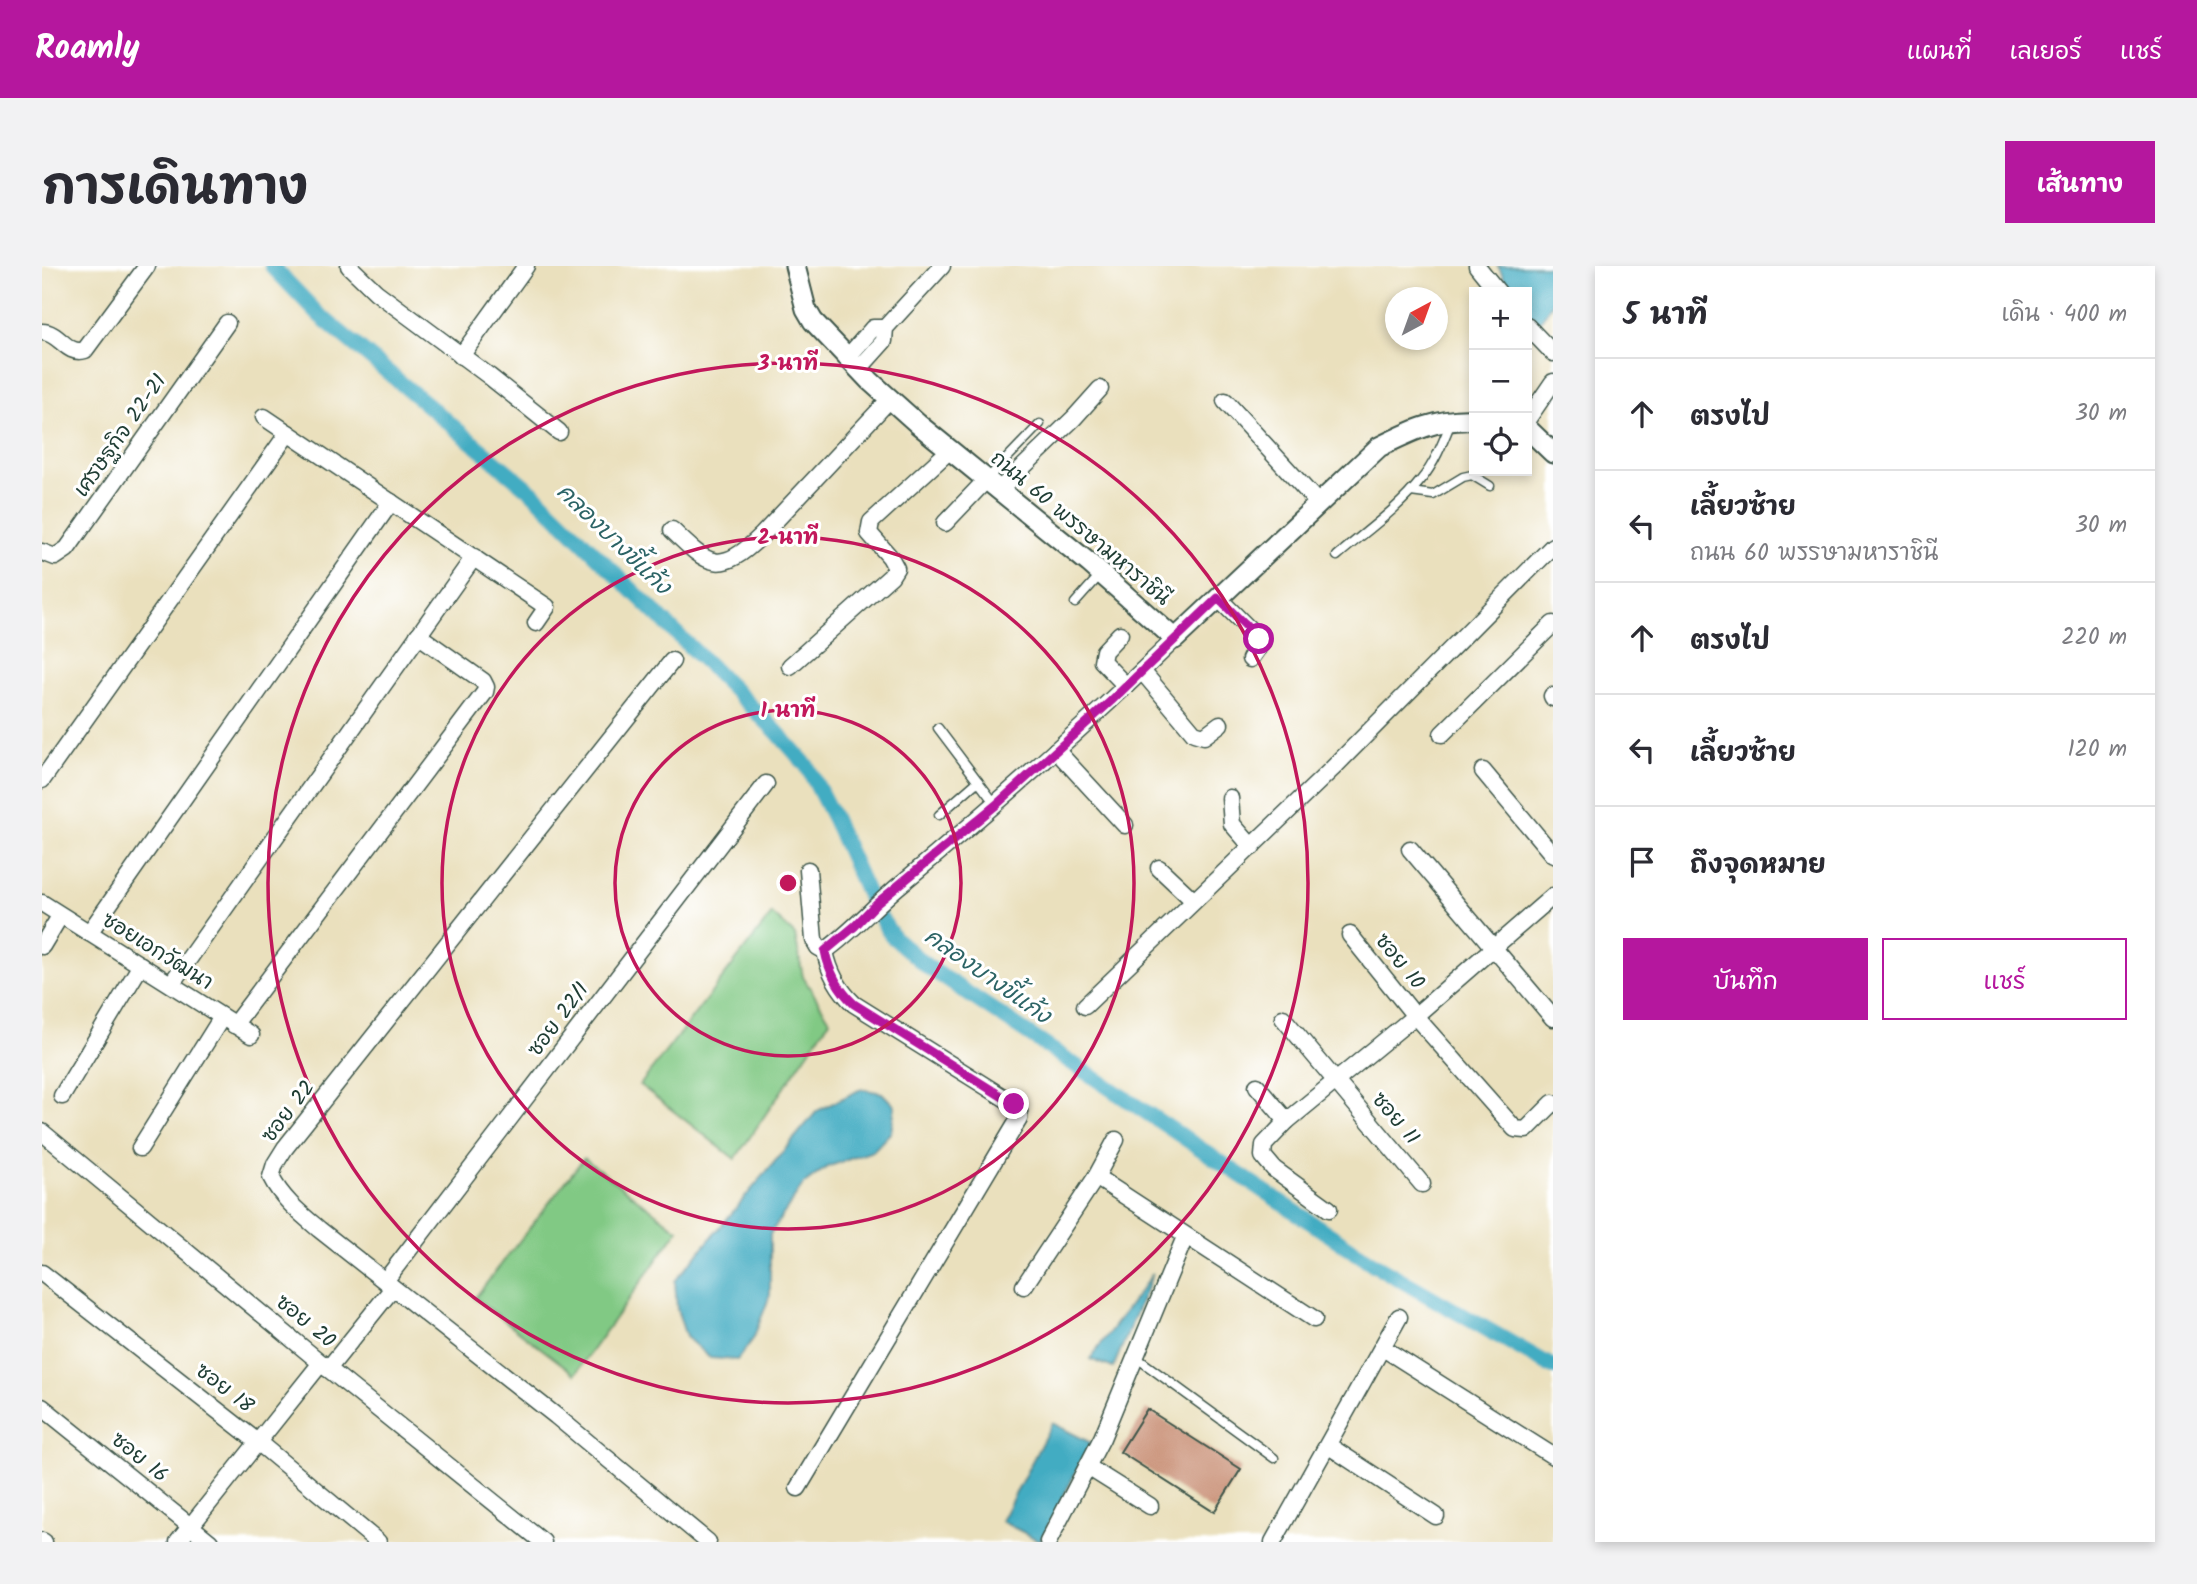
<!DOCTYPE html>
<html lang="th">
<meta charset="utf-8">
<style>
body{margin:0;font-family:Kalam,"Playpen Sans Thai",sans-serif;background:#f2f2f3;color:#2b2b33}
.controls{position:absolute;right:21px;top:21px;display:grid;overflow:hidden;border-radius:0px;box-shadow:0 4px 10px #0003}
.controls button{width:63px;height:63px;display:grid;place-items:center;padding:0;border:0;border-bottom:2px solid #e1e1e2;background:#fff;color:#2b2b33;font:35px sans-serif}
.compass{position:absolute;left:1343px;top:21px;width:63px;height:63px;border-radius:50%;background:#fff;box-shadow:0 4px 10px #0003;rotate:41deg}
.stop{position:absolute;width:21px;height:21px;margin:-16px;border:5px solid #b5179e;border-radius:50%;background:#fff}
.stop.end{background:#b5179e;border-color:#fff;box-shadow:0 2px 7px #0008}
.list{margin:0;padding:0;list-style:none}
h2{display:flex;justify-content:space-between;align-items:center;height:91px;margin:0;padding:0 28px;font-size:30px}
h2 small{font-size:23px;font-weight:400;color:#7c7c81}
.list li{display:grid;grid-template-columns:46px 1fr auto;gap:21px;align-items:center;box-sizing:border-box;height:112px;padding:0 28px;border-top:2px solid #e1e1e2}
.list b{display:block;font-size:26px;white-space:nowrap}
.list p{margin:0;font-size:23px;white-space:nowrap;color:#7c7c81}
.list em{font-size:23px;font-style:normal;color:#7c7c81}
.actions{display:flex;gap:14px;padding:21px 28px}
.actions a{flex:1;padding:16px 0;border:2px solid #b5179e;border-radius:0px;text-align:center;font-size:24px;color:#b5179e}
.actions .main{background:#b5179e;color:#fff}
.icon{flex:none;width:38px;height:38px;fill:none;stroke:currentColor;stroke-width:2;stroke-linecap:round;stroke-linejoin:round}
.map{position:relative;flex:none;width:1511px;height:1276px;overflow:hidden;border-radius:0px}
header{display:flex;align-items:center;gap:42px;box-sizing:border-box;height:98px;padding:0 35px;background:#b5179e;color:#fff}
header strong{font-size:33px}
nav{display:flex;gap:38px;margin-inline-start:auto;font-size:24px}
.intro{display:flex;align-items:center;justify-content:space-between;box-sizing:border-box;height:168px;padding:0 42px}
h1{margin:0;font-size:49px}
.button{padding:18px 32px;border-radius:0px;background:#b5179e;color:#fff;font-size:24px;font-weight:700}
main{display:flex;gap:42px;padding:0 42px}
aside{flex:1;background:#fff;border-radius:0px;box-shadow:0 4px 10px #0003}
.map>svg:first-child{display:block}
.green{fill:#81c984;stroke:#50835c;stroke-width:2}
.water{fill:#43acc2;stroke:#31747b;stroke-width:2}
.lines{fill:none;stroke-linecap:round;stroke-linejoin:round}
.canal{stroke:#43acc2;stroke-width:16}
.building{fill:#cd9981}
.service-casing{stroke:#3d5549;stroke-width:11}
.minor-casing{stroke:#3d5549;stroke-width:19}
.tertiary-casing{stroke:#3d5549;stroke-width:23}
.service{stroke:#fff;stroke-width:8}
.minor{stroke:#fff;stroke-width:16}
.tertiary{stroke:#fff;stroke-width:19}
.route{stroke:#b5179e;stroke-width:9}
.ring{fill:none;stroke:#c2185b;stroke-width:3.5}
.labels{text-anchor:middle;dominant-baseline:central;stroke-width:6;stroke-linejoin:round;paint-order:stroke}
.street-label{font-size:21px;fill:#1f3d34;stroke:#fff}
.water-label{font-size:23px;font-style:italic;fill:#2c6466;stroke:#fff}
.centre{fill:#c2185b;stroke:#fff;stroke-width:3.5}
.ring-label{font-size:21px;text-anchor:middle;font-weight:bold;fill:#c2185b;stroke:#fff;stroke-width:6;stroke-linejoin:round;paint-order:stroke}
</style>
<header>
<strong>Roamly</strong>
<nav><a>แผนที่</a><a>เลเยอร์</a><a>แชร์</a></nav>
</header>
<div class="intro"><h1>การเดินทาง</h1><a class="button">เส้นทาง</a></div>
<main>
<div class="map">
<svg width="1511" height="1276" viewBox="0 0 1511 1276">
<rect width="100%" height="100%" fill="#fff"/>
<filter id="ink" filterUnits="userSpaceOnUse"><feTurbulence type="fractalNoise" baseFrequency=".0143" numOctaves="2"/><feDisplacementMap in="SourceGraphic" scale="14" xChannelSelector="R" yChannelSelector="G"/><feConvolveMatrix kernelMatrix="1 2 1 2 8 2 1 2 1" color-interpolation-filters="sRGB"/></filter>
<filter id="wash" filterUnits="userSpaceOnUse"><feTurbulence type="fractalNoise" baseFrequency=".00686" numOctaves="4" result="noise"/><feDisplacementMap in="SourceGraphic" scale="28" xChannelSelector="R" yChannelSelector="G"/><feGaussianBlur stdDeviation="1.57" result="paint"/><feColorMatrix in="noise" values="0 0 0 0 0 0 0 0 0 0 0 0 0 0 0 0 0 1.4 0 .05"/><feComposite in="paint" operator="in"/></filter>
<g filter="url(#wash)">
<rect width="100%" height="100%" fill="#eae0bd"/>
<!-- green -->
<g class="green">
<path d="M730 648 753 669 761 711 788 754 693 893 598 819Z"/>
<path d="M542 892 636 964 533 1108 433 1032Z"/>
</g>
<!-- water -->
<g class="water">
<path d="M1456 0H1511V36L1495 60 1485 50V26H1469Z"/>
<path d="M819 823 840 827 853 840 849 866 831 885 785 901 761 919 728 968V1029L711 1073 695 1094 668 1092 644 1071 635 1043 633 1015 775 845Z"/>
<path d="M1111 1007 1071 1102 1048 1093Z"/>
<path d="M1010 1157 1049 1177 998 1275 959 1255Z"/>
</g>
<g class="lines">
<!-- canal -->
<path class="canal" d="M230 0 276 48 491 227 734 465 765 500 791 551 832 642 851 671 886 701 1333 999 1511 1101"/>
</g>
<g id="blocks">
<!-- building -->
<path class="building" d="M1105 1143 1199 1203 1172 1246 1078 1186Z"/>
</g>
</g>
<g filter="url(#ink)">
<use href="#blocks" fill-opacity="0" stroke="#3d5549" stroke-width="2"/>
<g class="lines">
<defs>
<g id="service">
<path d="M945 213 998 158"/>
<path d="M1369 226 1391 229 1421 211 1430 209 1448 220"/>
<path d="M1295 290C1323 266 1356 243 1379 214 1393 197 1401 176 1409 156"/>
<path d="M1033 337 1059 308"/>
<path d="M896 462 954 539"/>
<path d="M897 549 936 515"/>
<path d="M1095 1092 1232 1192"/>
</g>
<g id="minor">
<path d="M307 0 334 26 447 110 517 166"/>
<path d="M1435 0 1456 26"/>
<path d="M1485 60 1511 87"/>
<path d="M0 66C18 66 24 90 43 84L105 0"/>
<path d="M419 90 484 0"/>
<path d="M805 92 831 62H843"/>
<path d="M816 104 842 75 843 62 900 0"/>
<path d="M1183 135 1276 237"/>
<path d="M222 151 505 341 494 357"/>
<path d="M1485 154 1511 116"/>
<path d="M957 224 1032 152 1058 123"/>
<path d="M903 257 945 213"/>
<path d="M630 264C667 300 678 310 720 269L848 133"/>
<path d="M0 286 13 291 25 283 185 57"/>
<path d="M1176 332 1220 376 1208 393"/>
<path d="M1078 368 1062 385 1060 395 1084 420"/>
<path d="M630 395 243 882 233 898 229 911C240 933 259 948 278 964L514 1150 666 1276"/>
<path d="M748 400 849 310 854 302 848 291 827 267 829 256 908 184"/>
<path d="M1100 405 1152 467 1162 470 1178 458"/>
<path d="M1510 430 1511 432"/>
<path d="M1400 468 1511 358"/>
<path d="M1014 484 1083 559"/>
<path d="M1441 505 1511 589"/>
<path d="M0 514 246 167"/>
<path d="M1188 532 1190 558 1210 581"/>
<path d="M1368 583 1511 752"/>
<path d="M1117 602 1152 635"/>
<path d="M766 604 772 674 776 681 783 685C811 665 833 639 859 618 954 539 1045 459 1133 373"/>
<path d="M0 637 209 769"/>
<path d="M47 667 349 236"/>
<path d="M1308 669 1373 750 1473 863 1484 864 1511 837"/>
<path d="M0 680 18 650"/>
<path d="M129 718 432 291"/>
<path d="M1043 740 1290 503 1511 280"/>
<path d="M1241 752 1380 918"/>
<path d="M192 759 443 426 444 421 441 415 376 369"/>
<path d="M1215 820 1245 855"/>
<path d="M20 830 99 699"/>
<path d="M0 866 279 1097 501 1276"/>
<path d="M98 882 180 751"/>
<path d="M1054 911 1272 1053"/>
<path d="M1287 943 1232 903 1221 890 1222 879 1245 855 1373 750 1511 630"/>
<path d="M0 1007 217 1177 336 1276"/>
<path d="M343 1015 724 518"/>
<path d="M982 1020 1054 911 1074 874"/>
<path d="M1341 1082 1511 1190"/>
<path d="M286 1103 351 1022"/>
<path d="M0 1141 168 1276"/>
<path d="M1287 1180 1394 1250"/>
<path d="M1046 1201 1108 1240"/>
<path d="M756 1222 977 853V845L972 838 812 738C796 723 787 706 783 685"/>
<path d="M0 1275 2 1276"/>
<path d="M136 1276 279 1097"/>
<path d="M1006 1276 1060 1172 1143 971"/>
<path d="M1231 1276 1357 1051"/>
</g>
<g id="tertiary">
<path d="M753 0 764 43 771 55 828 115 876 158 1047 297 1133 373 1337 181C1369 165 1396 152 1432 154"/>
<path d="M1485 162 1511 187"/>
</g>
</defs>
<!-- service casing -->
<use href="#service" class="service-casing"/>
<!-- minor casing -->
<use href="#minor" class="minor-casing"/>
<!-- tertiary casing -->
<use href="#tertiary" class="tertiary-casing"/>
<!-- service -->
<use href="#service" class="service"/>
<!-- minor -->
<use href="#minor" class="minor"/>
<!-- tertiary -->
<use href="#tertiary" class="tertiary"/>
</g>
</g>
<g class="lines" filter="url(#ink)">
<!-- route -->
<path class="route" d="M972 838 812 738C796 723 787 706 783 685L813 660 834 638 954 539 1069 435 1176 332 1217 373"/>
</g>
<!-- distance rings -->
<g class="ring">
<circle cx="746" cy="617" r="173"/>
<circle cx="746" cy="617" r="346"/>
<circle cx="746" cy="617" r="520"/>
</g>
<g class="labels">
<!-- street labels -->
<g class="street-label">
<text transform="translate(79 170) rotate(-55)">เศรษฐกิจ 22-21</text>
<text transform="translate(1038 263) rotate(40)">ถนน 60 พรรษามหาราชินี</text>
<text transform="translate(115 686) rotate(32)">ซอยเอกวัฒนา</text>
<text transform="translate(1357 696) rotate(51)">ซอย 10</text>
<text transform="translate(517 754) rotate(-53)">ซอย 22/1</text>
<text transform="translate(247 846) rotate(-52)">ซอย 22</text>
<text transform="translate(1353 853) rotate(50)">ซอย 11</text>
<text transform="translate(263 1056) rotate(40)">ซอย 20</text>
<text transform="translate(182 1123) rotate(38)">ซอย 18</text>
<text transform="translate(97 1192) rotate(39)">ซอย 16</text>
</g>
<!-- water labels -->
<g class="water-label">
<text transform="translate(571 274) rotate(44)">คลองบางขี้แก้ง</text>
<text transform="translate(945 711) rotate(35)">คลองบางขี้แก้ง</text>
</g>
</g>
<circle cx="746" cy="617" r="10" class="centre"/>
<g class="ring-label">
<text x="746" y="104">3 นาที</text>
<text x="746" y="278">2 นาที</text>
<text x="746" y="451">1 นาที</text>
</g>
</svg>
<div class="controls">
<button>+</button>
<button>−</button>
<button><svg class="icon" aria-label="locate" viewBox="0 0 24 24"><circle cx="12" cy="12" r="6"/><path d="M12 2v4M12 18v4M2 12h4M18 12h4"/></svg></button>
</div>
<svg class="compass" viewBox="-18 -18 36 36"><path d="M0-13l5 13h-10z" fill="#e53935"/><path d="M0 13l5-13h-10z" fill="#7c7c81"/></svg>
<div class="stop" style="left:1217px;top:373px"></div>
<div class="stop end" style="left:972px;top:838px"></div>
</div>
<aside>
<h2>5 นาที<small>เดิน · 400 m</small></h2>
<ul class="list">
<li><svg class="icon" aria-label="ahead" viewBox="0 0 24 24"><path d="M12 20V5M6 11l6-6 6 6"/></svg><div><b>ตรงไป</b></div><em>30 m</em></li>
<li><svg class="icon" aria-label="left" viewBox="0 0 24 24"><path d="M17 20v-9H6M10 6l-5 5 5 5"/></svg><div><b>เลี้ยวซ้าย</b><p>ถนน 60 พรรษามหาราชินี</p></div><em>30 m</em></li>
<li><svg class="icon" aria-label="ahead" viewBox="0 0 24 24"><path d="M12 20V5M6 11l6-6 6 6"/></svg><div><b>ตรงไป</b></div><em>220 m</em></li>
<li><svg class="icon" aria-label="left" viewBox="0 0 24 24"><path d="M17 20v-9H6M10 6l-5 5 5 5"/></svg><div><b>เลี้ยวซ้าย</b></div><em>120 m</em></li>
<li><svg class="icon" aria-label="arrive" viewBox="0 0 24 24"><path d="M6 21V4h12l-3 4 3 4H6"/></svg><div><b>ถึงจุดหมาย</b></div></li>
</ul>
<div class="actions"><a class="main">บันทึก</a><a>แชร์</a></div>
</aside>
</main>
